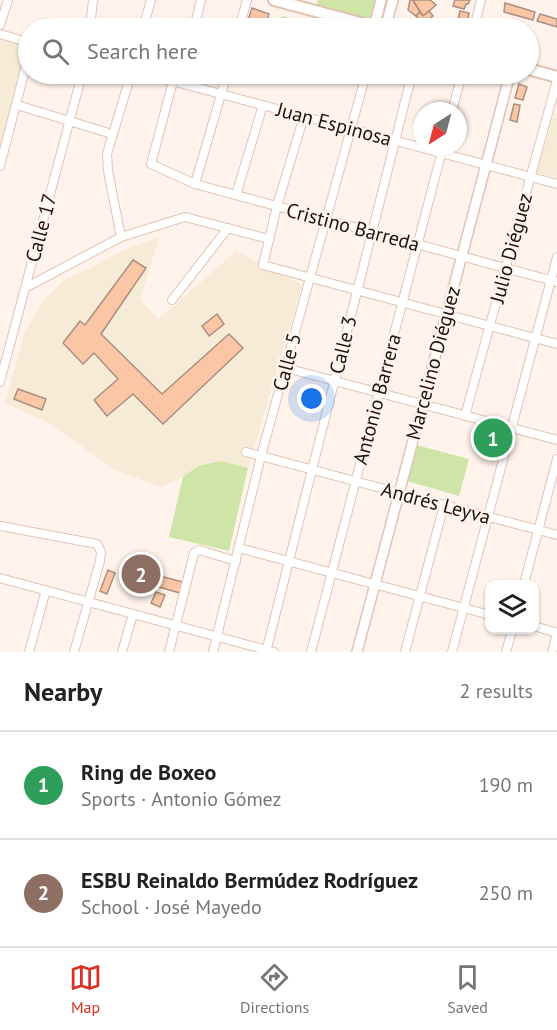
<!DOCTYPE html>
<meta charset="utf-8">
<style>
body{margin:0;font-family:"PT Sans",sans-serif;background:#f6f6f6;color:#222}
.controls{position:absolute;right:18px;bottom:18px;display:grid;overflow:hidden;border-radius:12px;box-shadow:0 2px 4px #0004}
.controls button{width:54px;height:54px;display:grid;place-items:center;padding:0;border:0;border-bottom:2px solid #e0e0e0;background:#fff;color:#222;font:30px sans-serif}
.compass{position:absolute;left:413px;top:102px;width:54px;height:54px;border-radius:50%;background:#fff;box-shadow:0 2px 4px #0004;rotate:216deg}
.you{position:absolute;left:312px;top:399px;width:21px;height:21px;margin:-15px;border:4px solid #fff;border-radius:50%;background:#1a73e8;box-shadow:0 0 0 9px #1a73e833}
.badge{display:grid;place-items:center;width:39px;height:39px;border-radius:50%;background:#d93025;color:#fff;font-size:20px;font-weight:700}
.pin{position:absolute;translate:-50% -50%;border:3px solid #fff;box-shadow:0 2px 6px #0006}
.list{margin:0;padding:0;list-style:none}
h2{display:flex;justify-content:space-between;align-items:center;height:78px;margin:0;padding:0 24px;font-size:26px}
h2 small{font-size:20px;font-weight:400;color:#767676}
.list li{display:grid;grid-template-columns:39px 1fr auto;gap:18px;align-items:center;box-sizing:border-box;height:108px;padding:0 24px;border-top:2px solid #e0e0e0}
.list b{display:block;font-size:22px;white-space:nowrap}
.list p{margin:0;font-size:20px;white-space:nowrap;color:#767676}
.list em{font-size:20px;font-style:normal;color:#767676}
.icon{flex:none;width:33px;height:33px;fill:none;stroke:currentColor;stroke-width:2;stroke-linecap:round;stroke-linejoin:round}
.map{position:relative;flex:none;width:557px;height:652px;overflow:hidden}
.search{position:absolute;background:#fff;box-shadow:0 2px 4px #0004;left:18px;right:18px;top:18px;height:66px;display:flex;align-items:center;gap:15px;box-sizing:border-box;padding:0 21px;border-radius:33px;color:#767676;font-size:22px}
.sheet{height:294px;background:#fff}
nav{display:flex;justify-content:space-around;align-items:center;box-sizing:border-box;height:84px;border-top:2px solid #e0e0e0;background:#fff;font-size:16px;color:#767676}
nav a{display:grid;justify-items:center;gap:3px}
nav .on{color:#d93025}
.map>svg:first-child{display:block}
.industrial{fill:#f5ebd6}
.green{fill:#cee5a7}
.building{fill:#fac6a5;stroke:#ab9080;stroke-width:1.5}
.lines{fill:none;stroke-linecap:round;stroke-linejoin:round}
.minor-casing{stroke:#e0c4b3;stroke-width:10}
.tertiary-casing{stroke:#e0c4b3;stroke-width:12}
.secondary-casing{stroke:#e0c4b3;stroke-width:14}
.minor{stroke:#fff;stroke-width:8}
.tertiary{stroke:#fff;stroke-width:9}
.secondary{stroke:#fff;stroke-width:10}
.labels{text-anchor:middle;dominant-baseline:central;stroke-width:5;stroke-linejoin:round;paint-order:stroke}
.street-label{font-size:20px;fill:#1c130d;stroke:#fff3ec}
</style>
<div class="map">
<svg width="557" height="652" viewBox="0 0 557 652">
<rect width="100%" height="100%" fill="#fff3ec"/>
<!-- industrial -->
<g class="industrial">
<path d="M0 40 27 46 0 148Z"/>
<path d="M554 113H557V178L537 172Z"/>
<path d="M159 237 140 300 159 319 236 251 302 285 248 468 221 461 198 466 183 477 161 487 117 471 47 422 5 403 24 333 43 301 64 280 97 265 119 252Z"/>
</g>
<!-- green -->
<g class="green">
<path d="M318 0H375L370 21 316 7Z"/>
<path d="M282 16 301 22 300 28H276Z"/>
<path d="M486 428 505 433 501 449 482 444Z"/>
<path d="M416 445 469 459 459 496 407 481Z"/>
<path d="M221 461 248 468 229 551 169 537 183 477 198 466Z"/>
</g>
<!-- building -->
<g class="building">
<path d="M410 0H413L420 12 416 16 408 10Z"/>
<path d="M413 0H430L436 5 423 16Z"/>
<path d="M455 0H470L468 4H466L464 9 453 6Z"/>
<path d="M505 3 535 12 533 20 504 12Z"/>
<path d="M252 8 269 14 264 28 246 26Z"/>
<path d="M429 11 433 16 424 24 416 16 420 12 423 16Z"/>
<path d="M460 11 469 13 467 23 458 20Z"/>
<path d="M540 14 557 19V27L537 21Z"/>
<path d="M519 84 527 87 523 100 515 98Z"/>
<path d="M514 104 520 105 517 122 510 120Z"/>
<path d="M133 260 146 268 101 334 162 394 229 334 243 348 163 424 133 394 107 416 94 400 118 379 94 353 83 364 63 343 80 321 85 325Z"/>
<path d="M217 314 224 324 209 336 202 326Z"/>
<path d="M18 389 46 399 42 410 14 399Z"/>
<path d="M130 568 183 582 180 593 127 578Z"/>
<path d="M108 570 115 573 107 594 100 591Z"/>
<path d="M156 592 165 595 160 607 151 603Z"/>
</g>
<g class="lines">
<defs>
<g id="minor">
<path d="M0 25 8 0"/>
<path d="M90 28 93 0"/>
<path d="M143 28 151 0"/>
<path d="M194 28 201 0"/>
<path d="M239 28 247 0"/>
<path d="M474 28 481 0"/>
<path d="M0 34 28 42"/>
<path d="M146 74 557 184"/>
<path d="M173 81 151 164 195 184 557 282"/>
<path d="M17 105 112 134"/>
<path d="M452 111 462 74"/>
<path d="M304 116 277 206 263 265 557 344"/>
<path d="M0 166 28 58"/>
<path d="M195 184 227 74"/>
<path d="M236 195 263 105"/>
<path d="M121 237 108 171 107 154 131 74"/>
<path d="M25 288 121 237 185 217 269 239"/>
<path d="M172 300 228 228"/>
<path d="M286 368 557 440"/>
<path d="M0 382 82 74"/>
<path d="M465 416 557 80"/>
<path d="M246 452 557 535"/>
<path d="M0 526 97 544 101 552 100 561 74 652"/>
<path d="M239 548 490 615"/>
<path d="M0 578 274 652"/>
<path d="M524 584 557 459"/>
<path d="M534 626 557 633"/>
<path d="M29 652 46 590"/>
<path d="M122 652 133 614"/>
<path d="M169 652 194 553 199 550 236 561"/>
<path d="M213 652 261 456 366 74"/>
<path d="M266 652 412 74"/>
<path d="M311 652 443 147"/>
<path d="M405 652 444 505"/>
<path d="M452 652 557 257"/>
<path d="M506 652 512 630"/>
<path d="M552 652 557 633"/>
</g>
<g id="tertiary">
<path d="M374 27 381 0"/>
<path d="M385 28 393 0"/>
<path d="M357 652 510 74"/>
</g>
<g id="secondary">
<path d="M274 0 379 28"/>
<path d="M528 69 557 77"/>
</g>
</defs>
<!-- minor casing -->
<use href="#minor" class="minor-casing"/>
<!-- tertiary casing -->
<use href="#tertiary" class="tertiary-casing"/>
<!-- secondary casing -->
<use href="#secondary" class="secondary-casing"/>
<!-- minor -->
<use href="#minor" class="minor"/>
<!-- tertiary -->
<use href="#tertiary" class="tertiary"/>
<!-- secondary -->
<use href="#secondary" class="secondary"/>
</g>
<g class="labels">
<!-- street labels -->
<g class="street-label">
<text transform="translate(334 124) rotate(15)">Juan Espinosa</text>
<text transform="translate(353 227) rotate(15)">Cristino Barreda</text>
<text transform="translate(41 228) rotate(-75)">Calle 17</text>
<text transform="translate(511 248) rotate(-75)">Julio Diéguez</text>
<text transform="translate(343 345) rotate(-76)">Calle 3</text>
<text transform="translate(287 362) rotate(-75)">Calle 5</text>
<text transform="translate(433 363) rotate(-75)">Marcelino Diéguez</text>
<text transform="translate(377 399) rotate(-75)">Antonio Barrera</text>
<text transform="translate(436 503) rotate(15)">Andrés Leyva</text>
</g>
</g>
</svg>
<div class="controls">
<button><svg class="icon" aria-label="layers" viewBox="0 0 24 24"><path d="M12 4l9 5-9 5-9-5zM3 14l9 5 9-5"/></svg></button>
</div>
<svg class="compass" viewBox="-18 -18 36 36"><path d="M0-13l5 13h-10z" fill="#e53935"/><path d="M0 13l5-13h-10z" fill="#767676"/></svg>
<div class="you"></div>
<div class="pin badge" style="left:493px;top:438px;background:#2e9e5b">1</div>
<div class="pin badge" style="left:141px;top:574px;background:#8d6e63">2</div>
<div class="search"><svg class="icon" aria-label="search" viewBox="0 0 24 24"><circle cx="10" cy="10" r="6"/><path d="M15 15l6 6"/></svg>Search here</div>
</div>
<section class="sheet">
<h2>Nearby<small>2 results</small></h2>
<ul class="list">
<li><span class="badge" style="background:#2e9e5b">1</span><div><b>Ring de Boxeo</b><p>Sports · Antonio Gómez</p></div><em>190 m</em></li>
<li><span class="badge" style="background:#8d6e63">2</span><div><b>ESBU Reinaldo Bermúdez Rodríguez</b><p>School · José Mayedo</p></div><em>250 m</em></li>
</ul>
</section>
<nav>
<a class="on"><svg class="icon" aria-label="map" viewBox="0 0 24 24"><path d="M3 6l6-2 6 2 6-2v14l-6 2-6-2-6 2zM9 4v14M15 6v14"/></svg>Map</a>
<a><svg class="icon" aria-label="directions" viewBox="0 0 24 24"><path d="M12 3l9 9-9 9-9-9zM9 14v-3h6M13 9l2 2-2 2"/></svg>Directions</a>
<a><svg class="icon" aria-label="saved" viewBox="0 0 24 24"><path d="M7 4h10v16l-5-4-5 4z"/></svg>Saved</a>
</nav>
